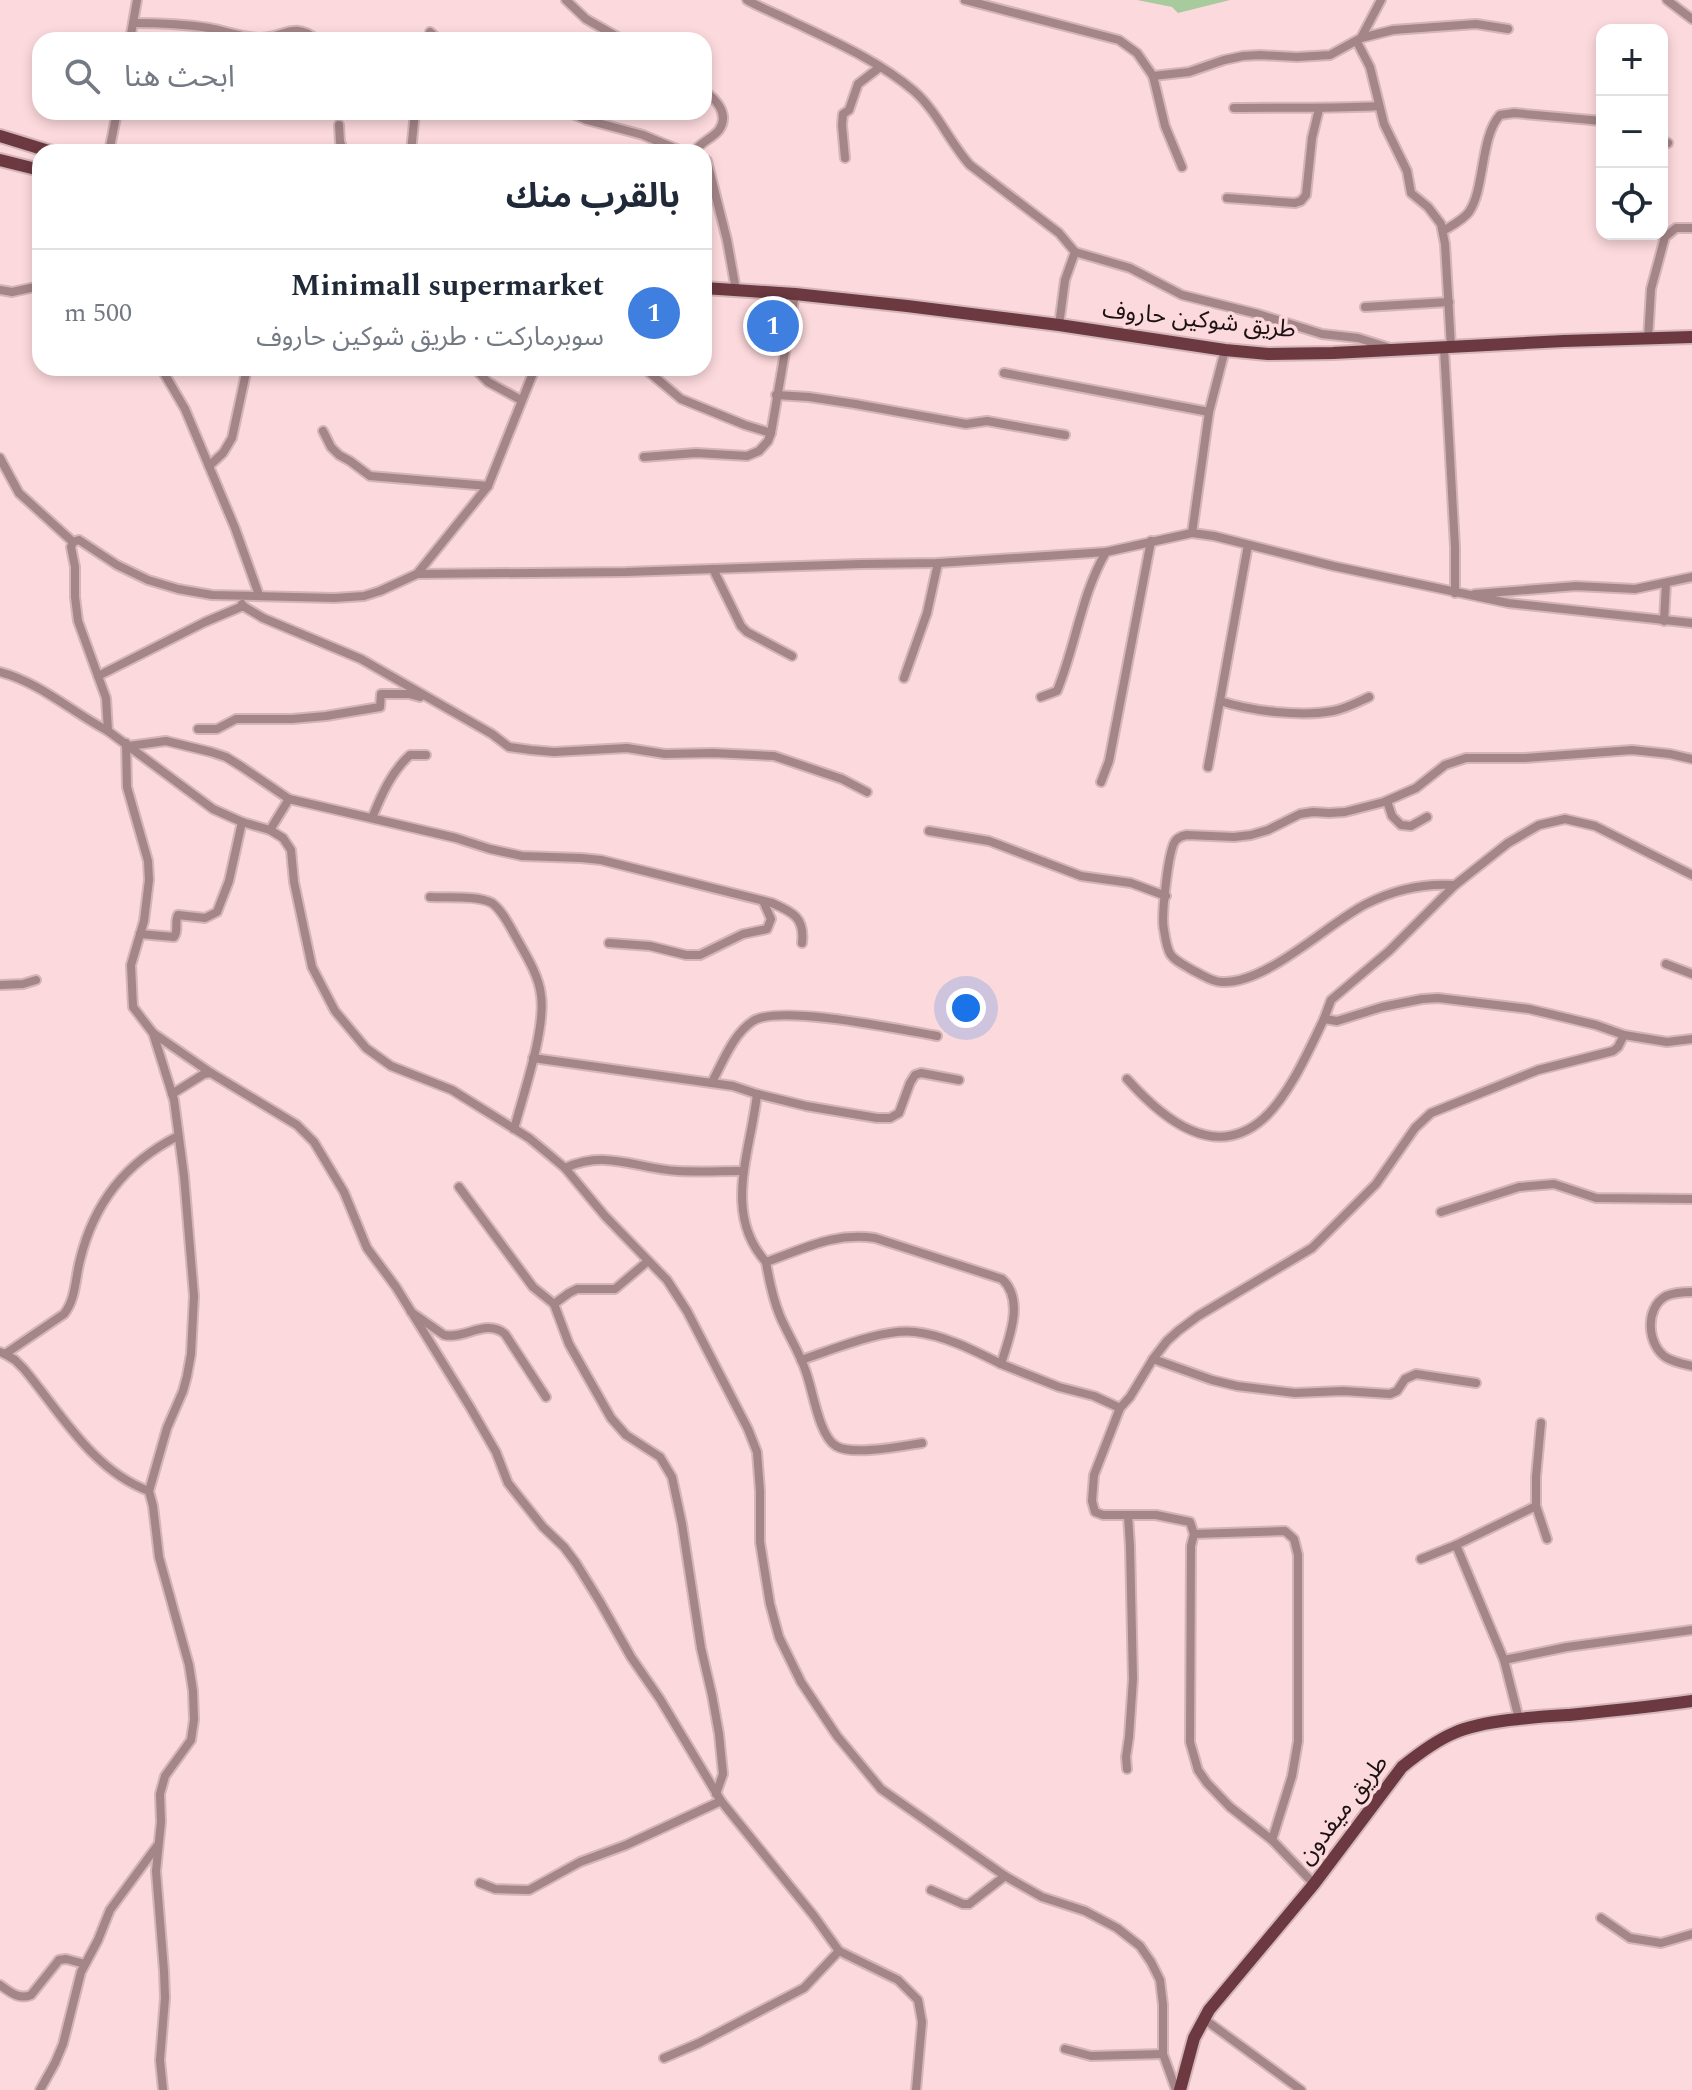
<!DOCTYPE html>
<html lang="ar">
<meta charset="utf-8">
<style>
body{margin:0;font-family:Spectral,"Noto Sans Arabic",serif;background:#f2f2f3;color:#1f2937;direction:rtl}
.controls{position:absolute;right:24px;top:24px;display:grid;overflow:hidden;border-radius:16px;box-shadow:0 4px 12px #0003}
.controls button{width:72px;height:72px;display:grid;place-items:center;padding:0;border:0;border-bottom:2px solid #e0e1e3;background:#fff;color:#1f2937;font:40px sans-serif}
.you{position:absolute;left:966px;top:1008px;width:28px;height:28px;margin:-20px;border:6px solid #fff;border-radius:50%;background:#1a73e8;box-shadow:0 0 0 12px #1a73e833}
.badge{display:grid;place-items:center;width:52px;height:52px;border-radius:50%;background:#369104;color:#fff;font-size:26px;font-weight:700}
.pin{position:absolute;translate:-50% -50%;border:4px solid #fff;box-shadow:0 2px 8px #0006}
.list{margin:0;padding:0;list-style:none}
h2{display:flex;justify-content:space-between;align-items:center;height:104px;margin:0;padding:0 32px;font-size:34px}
h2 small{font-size:26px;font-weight:400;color:#747a83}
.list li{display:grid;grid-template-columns:52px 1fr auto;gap:24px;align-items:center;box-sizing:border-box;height:128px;padding:0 32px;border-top:2px solid #e0e1e3}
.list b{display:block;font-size:30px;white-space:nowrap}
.list p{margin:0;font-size:26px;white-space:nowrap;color:#747a83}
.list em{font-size:26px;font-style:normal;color:#747a83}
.icon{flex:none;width:44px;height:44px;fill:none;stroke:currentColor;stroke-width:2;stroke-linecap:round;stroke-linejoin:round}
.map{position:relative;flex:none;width:1692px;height:2090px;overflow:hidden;direction:ltr}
.search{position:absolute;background:#fff;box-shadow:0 4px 12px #0003;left:32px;top:32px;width:680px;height:88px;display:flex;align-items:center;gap:20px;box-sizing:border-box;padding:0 28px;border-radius:24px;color:#747a83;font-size:30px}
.panel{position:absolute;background:#fff;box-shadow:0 4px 12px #0003;left:32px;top:144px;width:680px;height:232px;border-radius:24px;direction:rtl}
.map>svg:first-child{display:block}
.green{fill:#a7cb9c}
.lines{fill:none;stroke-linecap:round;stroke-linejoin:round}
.minor-casing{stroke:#d4b5b8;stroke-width:12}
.primary-casing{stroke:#d4b5b8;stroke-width:16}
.minor{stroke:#a48588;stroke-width:8}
.primary{stroke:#6b393f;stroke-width:12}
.labels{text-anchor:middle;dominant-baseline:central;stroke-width:7;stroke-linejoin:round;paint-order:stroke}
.street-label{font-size:24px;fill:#1d1213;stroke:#fcd9dc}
</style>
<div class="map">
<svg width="1692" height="2090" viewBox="0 0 1692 2090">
<rect width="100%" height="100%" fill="#fcd9dc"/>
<!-- green -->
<path class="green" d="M1137 0H1230L1178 13 1172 7Z"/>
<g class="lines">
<defs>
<g id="minor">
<path d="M566 0 586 19 623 40"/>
<path d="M747 0C761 8 777 14 791 21 833 41 879 61 914 91 937 111 950 143 970 165L1059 233 1075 252 1065 280 1059 325"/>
<path d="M965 0 1119 40 1137 53 1153 76 1189 72 1224 60 1243 56 1260 55 1297 57 1330 55 1361 38 1381 0"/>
<path d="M1667 0 1692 19"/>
<path d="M133 23C159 23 184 24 209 28 225 31 241 37 258 38 283 39 293 20 317 40"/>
<path d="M430 32 439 40"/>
<path d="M1361 38 1393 30 1476 24 1508 29"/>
<path d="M130 40 137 0"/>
<path d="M1357 42 1370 67 1384 124 1407 171 1411 193 1428 207 1441 224 1445 244 1451 347"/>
<path d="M1153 76 1165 126 1182 167"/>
<path d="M1234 108C1283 107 1330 109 1379 106"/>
<path d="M568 112 587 120 643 135 684 152"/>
<path d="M339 125 340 142 344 152"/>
<path d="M1662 140 1668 143"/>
<path d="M109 152 117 112"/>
<path d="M411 152 415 112"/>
<path d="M694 152C700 142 712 139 719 130 730 114 716 99 704 91"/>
<path d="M845 158 842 125 843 114 849 110 858 84 880 67"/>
<path d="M704 160 707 161 727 240 736 290"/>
<path d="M1227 198 1295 203 1301 201 1306 195 1312 138 1319 109"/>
<path d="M1443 231C1451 226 1463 220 1469 212 1485 189 1480 137 1500 115L1514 113 1602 121"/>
<path d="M1075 252 1130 268 1182 295 1258 314 1322 334 1358 338 1390 348"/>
<path d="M0 290 12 292 40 286"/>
<path d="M1365 307 1449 302"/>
<path d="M1648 339 1651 289 1665 237 1676 228H1692"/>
<path d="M1444 348 1455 547V593"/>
<path d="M161 368 185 409 235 528 259 595"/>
<path d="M474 368 488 382 521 400"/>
<path d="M535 368 488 486 417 574 380 591 364 596 334 598 212 595 178 589 148 580 117 565 79 540 73 542 71 547 75 567V597L78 621 106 698 108 731 213 809 242 822 270 830 283 838 291 850 294 882 312 967 335 1011 366 1048 391 1066 452 1090 529 1138 546 1152 565 1168 605 1216 667 1280 687 1311 748 1429 757 1452 760 1491V1542L770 1604 779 1637 801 1682 837 1736 881 1789 1005 1876 1042 1897 1085 1911 1117 1928 1140 1946 1151 1962 1160 1980 1163 2005V2054L1176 2090"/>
<path d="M644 368 681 399 745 425 771 433"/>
<path d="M1004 373 1209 412"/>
<path d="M776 395 809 397 855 404 966 424 987 421 1065 435"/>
<path d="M323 431 331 447 339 455 350 461 370 476 488 486"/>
<path d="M644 457 696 453 747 456 759 451 768 441 771 433 795 294"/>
<path d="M0 458 19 493 73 542"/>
<path d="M209 466 223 453 232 438 247 368"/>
<path d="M1192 533 1209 412 1225 350"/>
<path d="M713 569 741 626 747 632 792 656"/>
<path d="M417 574 626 572 861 564 938 563 1106 552 1192 533 1214 536 1333 566 1508 603 1692 623"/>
<path d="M1475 594 1576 586 1635 589 1692 577"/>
<path d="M243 606 263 618 361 659 492 734 509 747 531 750 554 752 627 748 665 754 713 753 774 756 842 779 867 792"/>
<path d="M1664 621 1666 583"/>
<path d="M0 672C39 682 72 712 108 731"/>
<path d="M98 676 205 622 243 606 242 604"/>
<path d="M904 678 927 613 938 563"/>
<path d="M1041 697 1057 691C1076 645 1081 595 1106 552"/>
<path d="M1220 701C1251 711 1300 717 1333 711 1345 709 1358 702 1369 697"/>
<path d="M198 729H217L236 719H292L326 716 380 707 381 694H409L420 697"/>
<path d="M126 743 127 787 148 861 149 880 144 921 131 965 133 1007 153 1033 174 1100 184 1176 194 1296 191 1354 187 1376 183 1391 167 1428 149 1491 153 1506 159 1557 189 1665 193 1691 194 1720 191 1740 165 1776 160 1794 161 1822 156 1871 164 1971 165 1998 160 2060 163 2090"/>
<path d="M129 746 166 741 211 752 226 757 242 767 289 799"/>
<path d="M1208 767 1248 545"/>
<path d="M1101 782 1109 761 1151 541"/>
<path d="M1387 801 1392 816 1401 825 1411 826 1427 817"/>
<path d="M372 818C381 796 391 772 410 755H426"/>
<path d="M270 830 289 799 456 838 490 849 522 856 581 858 601 860 772 903C793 912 805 918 802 943"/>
<path d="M929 831 989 841 1081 876 1131 883 1166 896"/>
<path d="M1455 885C1424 883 1395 889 1366 904 1327 924 1267 984 1222 982 1212 982 1203 975 1194 971 1170 957 1168 958 1164 930 1161 918 1168 848 1176 840 1180 836 1182 836 1187 835L1234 837 1251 835 1268 830 1300 814 1313 812 1329 813 1345 812 1384 802 1416 788 1445 765 1466 758H1525L1632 750 1670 754 1692 759"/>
<path d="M430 897C446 898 478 895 492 903 503 911 510 927 517 939 526 955 539 976 541 995 546 1029 523 1095 514 1129"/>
<path d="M140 934 174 937C179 930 174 923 178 915L205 918 217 912 229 881 242 822"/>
<path d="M609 943 650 946 686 955H700L743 934 767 929 771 919 763 901"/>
<path d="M1666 964 1692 974"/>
<path d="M0 985 23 984 36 980"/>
<path d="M153 1033 211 1073"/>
<path d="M1624 1035 1667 1042 1692 1039"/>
<path d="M533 1058 733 1086 757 1094 806 1106 877 1118H890L899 1113 910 1083 915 1075 921 1073 959 1080"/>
<path d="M1127 1079C1162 1118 1214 1162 1263 1119 1289 1096 1309 1050 1324 1019"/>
<path d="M712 1082C723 1062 733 1034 753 1021 780 1004 903 1030 937 1036"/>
<path d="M172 1094 204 1074 211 1073 297 1125 314 1142 344 1192 367 1248 396 1287 470 1407 496 1452 508 1483 543 1527 564 1547 576 1563 600 1602 631 1657 660 1699 721 1801 814 1916 839 1951 898 1980 918 2000 922 2022 916 2090"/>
<path d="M757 1094C751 1151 722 1213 766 1262 804 1249 833 1232 875 1238L1002 1279C1025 1300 1009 1338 1001 1364 975 1351 944 1335 915 1332 883 1328 832 1350 801 1360"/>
<path d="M565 1168C608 1149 636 1169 678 1171 699 1172 721 1171 742 1171"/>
<path d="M459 1187 533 1287 554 1304"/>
<path d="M1441 1212 1519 1187 1554 1184 1596 1198 1692 1199"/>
<path d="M648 1261 615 1289H577L569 1293 554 1304 569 1344 611 1418 626 1435 660 1457 672 1477 682 1524 701 1648 712 1695 719 1734 723 1774 716 1794"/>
<path d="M766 1262C769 1280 773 1299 780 1316 788 1335 800 1353 806 1372 813 1391 819 1436 836 1446 852 1456 903 1446 922 1443"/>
<path d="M1692 1292C1684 1292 1673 1293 1666 1296 1644 1308 1647 1346 1667 1358 1674 1362 1684 1364 1692 1366"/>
<path d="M411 1312 444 1335C464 1340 486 1318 505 1334L546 1397"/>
<path d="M0 1352 5 1354 64 1314C76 1299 75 1279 80 1260 94 1203 125 1163 178 1136"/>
<path d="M5 1354 15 1360 24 1369C60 1412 93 1471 149 1491"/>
<path d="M1153 1359 1212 1380 1237 1386 1295 1393 1343 1391 1390 1394 1397 1391 1405 1379 1416 1374 1476 1383"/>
<path d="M1001 1364 1059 1387 1094 1396 1120 1408"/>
<path d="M1536 1506 1547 1539"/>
<path d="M1194 1534 1285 1531 1294 1539 1298 1555V1741L1292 1776 1272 1840"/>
<path d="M1456 1545 1504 1660 1519 1719"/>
<path d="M1421 1559 1456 1545 1536 1506V1477L1541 1423"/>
<path d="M1504 1660 1567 1647 1692 1630"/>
<path d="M1127 1769 1126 1757 1129 1737 1133 1679 1130 1546 1128 1516"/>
<path d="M480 1883 495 1889 529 1890 580 1862 626 1845 721 1801"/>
<path d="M1314 1884 1272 1840 1230 1807 1207 1783 1198 1770 1190 1742 1191 1546 1194 1534 1190 1522 1156 1515H1103L1095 1512 1092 1501 1094 1475 1120 1408 1130 1397 1153 1359 1167 1341 1178 1331 1198 1316 1312 1248 1376 1184 1415 1128 1431 1113 1538 1070 1613 1051 1618 1047 1624 1035 1596 1025 1529 1009 1438 998 1422 999 1382 1007 1337 1021 1324 1019 1331 1000 1389 951 1455 885 1508 843 1539 825 1565 819 1595 826 1692 875"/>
<path d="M931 1890 963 1904H969L1005 1876"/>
<path d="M1601 1918 1630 1938 1661 1943 1692 1934"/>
<path d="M0 1985C10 1992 19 2000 31 1995L59 1960 66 1959 85 1964"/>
<path d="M1204 2019 1301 2090"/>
<path d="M1065 2049 1091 2056 1163 2054"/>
<path d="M664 2058 699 2043 804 1988 839 1951"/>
<path d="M40 2090 55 2063 63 2044 81 1972 98 1940 110 1910 157 1846"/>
</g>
<g id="primary">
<path d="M0 136 52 152"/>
<path d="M0 160 40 170"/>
<path d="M704 288 795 294 907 306 1059 325 1225 350 1268 354 1333 353 1564 341 1692 337"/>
<path d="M1180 2090 1194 2038 1209 2010 1314 1884 1402 1767C1418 1754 1435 1741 1454 1733 1483 1720 1536 1717 1569 1715 1610 1711 1651 1707 1692 1701"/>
</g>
</defs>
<!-- minor casing -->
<use href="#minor" class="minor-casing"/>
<!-- primary casing -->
<use href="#primary" class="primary-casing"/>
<!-- minor -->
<use href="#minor" class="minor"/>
<!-- primary -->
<use href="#primary" class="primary"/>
</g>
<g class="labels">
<!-- street labels -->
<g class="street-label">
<text transform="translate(1199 320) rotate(6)">طريق شوكين حاروف</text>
<text transform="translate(1343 1810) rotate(-52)">طريق ميفدون</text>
</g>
</g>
</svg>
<div class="controls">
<button>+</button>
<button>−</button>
<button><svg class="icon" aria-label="locate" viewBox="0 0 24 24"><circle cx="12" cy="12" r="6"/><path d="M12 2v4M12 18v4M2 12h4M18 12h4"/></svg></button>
</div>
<div class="you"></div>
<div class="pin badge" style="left:773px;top:326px;background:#3f7fe0">1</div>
<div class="search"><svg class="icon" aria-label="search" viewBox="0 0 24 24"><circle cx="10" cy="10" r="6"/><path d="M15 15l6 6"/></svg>ابحث هنا</div>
<section class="panel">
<h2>بالقرب منك<small></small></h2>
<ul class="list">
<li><span class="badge" style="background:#3f7fe0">1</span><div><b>Minimall supermarket</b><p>سوبرماركت · طريق شوكين حاروف</p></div><em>500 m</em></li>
</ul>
</section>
</div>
